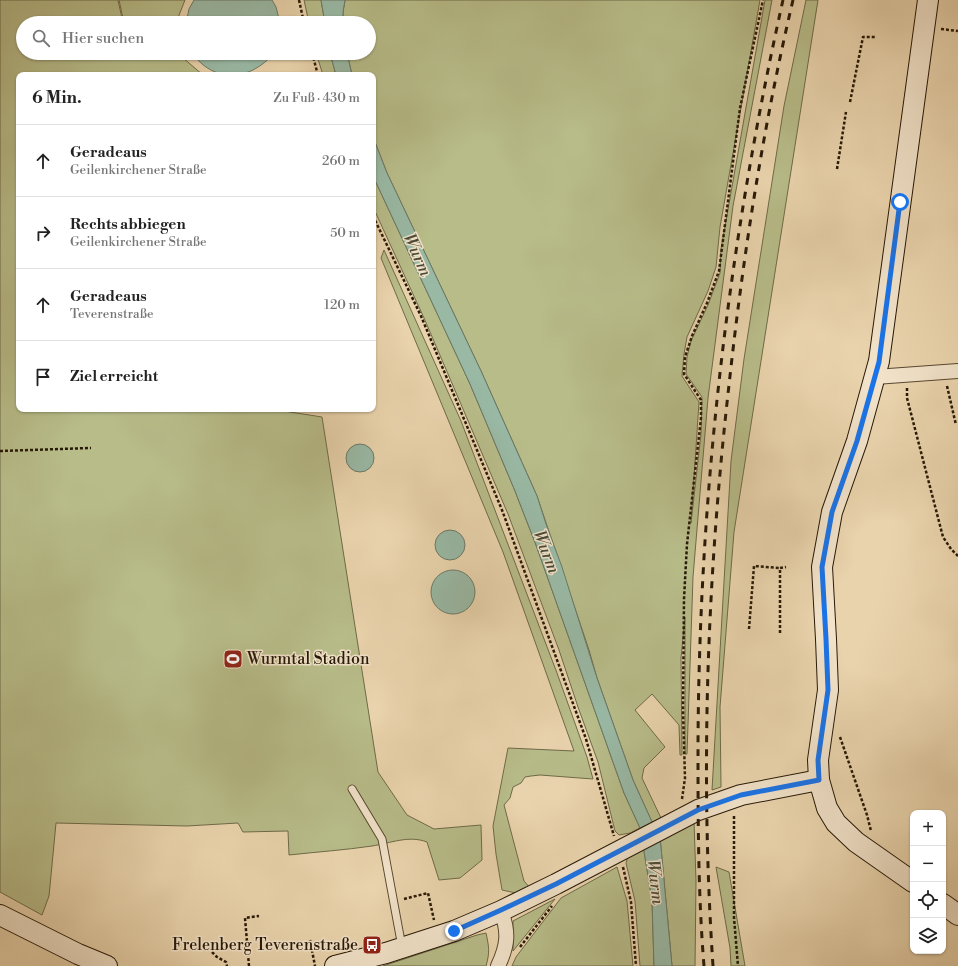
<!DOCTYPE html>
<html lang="de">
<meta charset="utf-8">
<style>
body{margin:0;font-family:"Libre Bodoni",serif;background:#f6f6f6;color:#222}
.controls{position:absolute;right:12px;bottom:12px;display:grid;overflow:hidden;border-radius:8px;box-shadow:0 1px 3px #0004}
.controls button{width:36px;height:36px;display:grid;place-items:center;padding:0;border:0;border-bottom:1px solid #e0e0e0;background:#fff;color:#222;font:20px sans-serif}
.stop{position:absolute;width:12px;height:12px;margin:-9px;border:3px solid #1a73e8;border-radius:50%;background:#fff}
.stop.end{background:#1a73e8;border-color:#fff;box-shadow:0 1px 4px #0008}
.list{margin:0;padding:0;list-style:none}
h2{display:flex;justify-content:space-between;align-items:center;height:52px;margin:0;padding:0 16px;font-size:17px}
h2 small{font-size:13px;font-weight:400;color:#767676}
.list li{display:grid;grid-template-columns:26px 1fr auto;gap:12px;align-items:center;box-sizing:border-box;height:72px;padding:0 16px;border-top:1px solid #e0e0e0}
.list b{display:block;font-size:15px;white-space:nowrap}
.list p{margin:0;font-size:13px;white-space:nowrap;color:#767676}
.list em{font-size:13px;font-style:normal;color:#767676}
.icon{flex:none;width:22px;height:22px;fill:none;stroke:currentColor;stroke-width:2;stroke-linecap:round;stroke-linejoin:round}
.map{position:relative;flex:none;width:958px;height:966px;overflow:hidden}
.search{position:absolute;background:#fff;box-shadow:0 1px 3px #0004;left:16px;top:16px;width:360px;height:44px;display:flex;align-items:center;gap:10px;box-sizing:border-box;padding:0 14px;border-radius:22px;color:#767676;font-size:15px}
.panel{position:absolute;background:#fff;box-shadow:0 1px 3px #0004;left:16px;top:72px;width:360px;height:340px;border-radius:8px}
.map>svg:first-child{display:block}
.green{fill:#b7bc89;stroke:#6f6a48}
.water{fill:#99b9a5;stroke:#6b7966}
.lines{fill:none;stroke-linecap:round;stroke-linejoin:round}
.lane-casing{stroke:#584830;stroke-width:9}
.street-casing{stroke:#584830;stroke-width:16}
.secondary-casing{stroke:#271907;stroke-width:22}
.path{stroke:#271907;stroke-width:2.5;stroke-dasharray:3 2;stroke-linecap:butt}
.lane{stroke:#f1e2c9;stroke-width:7}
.street{stroke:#f1e2c9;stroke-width:14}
.secondary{stroke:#f1e2c9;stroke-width:20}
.rail{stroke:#271907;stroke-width:3;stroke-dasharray:7 7;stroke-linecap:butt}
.route{stroke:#1a73e8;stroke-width:5}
.labels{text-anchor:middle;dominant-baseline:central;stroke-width:3;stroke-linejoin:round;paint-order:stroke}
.poi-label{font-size:16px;fill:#271907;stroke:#f1e2c9;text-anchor:start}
.water-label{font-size:17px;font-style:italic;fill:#494936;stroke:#f1e2c9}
</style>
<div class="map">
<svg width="958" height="966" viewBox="0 0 958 966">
<rect width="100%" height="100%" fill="#e9d3ac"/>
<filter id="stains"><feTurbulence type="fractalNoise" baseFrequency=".005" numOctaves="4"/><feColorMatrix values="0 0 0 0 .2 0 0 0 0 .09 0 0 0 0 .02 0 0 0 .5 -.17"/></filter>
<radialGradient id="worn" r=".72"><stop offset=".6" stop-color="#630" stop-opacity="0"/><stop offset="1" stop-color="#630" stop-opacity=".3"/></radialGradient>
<!-- green -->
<g class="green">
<path d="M0 0H118L123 23H23V53H181L183 58 203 75H19V409H271L322 417 378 772 407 815 434 829 481 825 482 860 460 878 439 880 427 842C409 835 391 843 372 846 345 850 316 852 289 855L288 831 243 832 238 823 187 826 56 823 49 896 42 915 0 892Z"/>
<path d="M119 0H185L176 23H124Z"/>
<path d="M304 0H321L325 23H309Z"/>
<path d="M345 0H760L720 227 716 267 708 291 687 337 684 354 682 376 699 402 691 523 701 434 702 397 686 374 687 357 691 341 708 305 720 273 721 249 765 0H772L733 206 708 398 693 577 687 754H685V617L681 658 682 755H680L679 725 652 694 635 710 665 747 644 768 642 778 661 818 652 822 633 780 597 678 589 650 537 496 481 371 387 173 373 137V75H352L347 53H369V23H343V12Z"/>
<path d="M806 0H818L734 532 720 707 721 787 712 790 731 461 744 359 784 106Z"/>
<path d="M316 53H330L336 75H323Z"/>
<path d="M373 176 470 384 515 491 536 545 624 793 640 828 630 833 619 835 615 831 598 762 578 707 559 650 508 514 424 318 373 207Z"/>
<path d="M384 250 461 421 557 673 587 757 593 779 540 775 531 776 525 777 521 783 513 787 510 798 504 805 524 881 531 889 516 893 502 890 496 854 493 826 508 748 574 751 503 552 381 258Z"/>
<path d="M694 821 696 881 695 966H672L660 837Z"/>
<path d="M643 845 652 900 654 966H640L635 901 626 863 629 853Z"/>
<path d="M617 867 627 901 633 966H512L516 957 561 898Z"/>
<path d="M716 867 729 872 745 966H731L730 948Z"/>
<path d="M555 899 513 951V921Z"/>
<path d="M486 933C489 947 490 952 486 966H383L477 935Z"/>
</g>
<!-- water -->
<g class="water">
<path d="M194 0H272L276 7 280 23H186L189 9Z"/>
<path d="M321 0H345L343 12V23H325Z"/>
<path d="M192 53H274C251 81 214 84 192 53Z"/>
<path d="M330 53H347L352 75H336Z"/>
<path d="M373 137 387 173 481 371 537 496 546 524 562 567 597 678 633 780 652 822 640 828 624 793 536 545 515 491 470 384 373 176Z"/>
<circle cx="360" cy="458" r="14"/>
<circle cx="450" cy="545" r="15"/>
<circle cx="453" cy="592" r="22"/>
<path d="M660 837 672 966H654L652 900 643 845Z"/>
</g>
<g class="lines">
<defs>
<path id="lane" d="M352 789 382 839 402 947"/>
<g id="street">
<path d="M875 377 958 371"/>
<path d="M498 966C508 945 509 932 501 911"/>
</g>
<g id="secondary">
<path d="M913 882 856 842 836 823 827 808 819 780 818 760 828 690 826 639 822 567 832 512 857 441 879 361 928 0"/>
<path d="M943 904 958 915"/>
<path d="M0 915 78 954 107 966"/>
<path d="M335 966 386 953 454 931 501 911 556 884 698 810 741 795 819 780"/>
</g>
</defs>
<!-- lane casing -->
<use href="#lane" class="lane-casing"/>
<!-- street casing -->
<use href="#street" class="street-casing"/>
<!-- secondary casing -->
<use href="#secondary" class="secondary-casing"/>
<!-- path -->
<g class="path">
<path d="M299 0 304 23"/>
<path d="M941 29 958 31"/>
<path d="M312 53 318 75"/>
<path d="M850 102 863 37H876"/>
<path d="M837 169 846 112"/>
<path d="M373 216 421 316 502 510 586 739 614 836"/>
<path d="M947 386 956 425"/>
<path d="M907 388V398L943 537 951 549 958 556"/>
<path d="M0 451 91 448"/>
<path d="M749 629 754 566 780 568"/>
<path d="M780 633V568L786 567"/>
<path d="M840 737 867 815 871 831"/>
<path d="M682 799 685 778 683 710 684 599 687 544 701 418V400L684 374 685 357 692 336 707 303 719 271 740 108 763 0"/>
<path d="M734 816V918L738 966"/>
<path d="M623 867 631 902 636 966"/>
<path d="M404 899 428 893 434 920"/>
<path d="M310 940 315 966"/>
<path d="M520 947 552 906"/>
<path d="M212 952 217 957 226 962 227 966"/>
<path d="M249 966 245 918 259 916"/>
</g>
<!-- lane -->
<use href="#lane" class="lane"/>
<!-- street -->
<use href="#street" class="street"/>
<!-- secondary -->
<use href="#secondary" class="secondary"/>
<!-- rail -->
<g class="rail">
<path d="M704 966C698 893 698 819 698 746 699 495 728 245 783 0"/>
<path d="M713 966C700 773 707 578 729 385 743 256 763 127 793 0"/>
</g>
</g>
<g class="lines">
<!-- route -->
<path class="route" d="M454 931 501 910 556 884 698 810 741 795 819 780 818 760 828 690 826 639 822 567 832 512 857 441 879 362 900 202"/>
</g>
<!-- icons -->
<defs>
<symbol id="stadium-square" viewBox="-11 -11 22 22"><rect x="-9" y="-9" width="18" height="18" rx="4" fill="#8f2418" stroke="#f1e2c9"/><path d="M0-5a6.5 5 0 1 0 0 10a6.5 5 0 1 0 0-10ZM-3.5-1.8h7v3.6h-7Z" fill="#fff"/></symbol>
<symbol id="bus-square" viewBox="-11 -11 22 22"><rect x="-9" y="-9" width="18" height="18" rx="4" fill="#8f2418" stroke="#f1e2c9"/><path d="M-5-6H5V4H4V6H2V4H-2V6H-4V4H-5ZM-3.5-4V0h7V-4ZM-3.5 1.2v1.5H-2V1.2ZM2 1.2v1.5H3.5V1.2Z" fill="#fff"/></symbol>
</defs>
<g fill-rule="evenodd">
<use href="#stadium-square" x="222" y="648" width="22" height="22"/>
<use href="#bus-square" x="361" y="934" width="22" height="22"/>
</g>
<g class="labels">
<!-- poi labels -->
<g class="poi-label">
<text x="247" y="659">Wurmtal Stadion</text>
<text x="358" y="945" text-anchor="end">Frelenberg Teverenstraße</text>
</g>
<!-- water labels -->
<g class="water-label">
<text transform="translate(417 255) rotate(66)">Wurm</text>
<text transform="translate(546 552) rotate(69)">Wurm</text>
<text transform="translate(655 882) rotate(83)">Wurm</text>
</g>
</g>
<rect width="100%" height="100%" filter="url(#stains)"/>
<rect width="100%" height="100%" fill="url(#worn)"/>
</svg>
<div class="controls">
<button>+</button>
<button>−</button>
<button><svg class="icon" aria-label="locate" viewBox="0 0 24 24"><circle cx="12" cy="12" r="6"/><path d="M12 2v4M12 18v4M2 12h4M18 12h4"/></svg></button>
<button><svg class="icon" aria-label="layers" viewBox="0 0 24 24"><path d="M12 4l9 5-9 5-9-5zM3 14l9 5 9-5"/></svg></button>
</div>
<div class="stop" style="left:900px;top:202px"></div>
<div class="stop end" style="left:454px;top:931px"></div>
<div class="search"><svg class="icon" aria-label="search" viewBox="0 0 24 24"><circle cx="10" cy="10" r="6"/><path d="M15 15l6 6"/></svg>Hier suchen</div>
<section class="panel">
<h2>6 Min.<small>Zu Fuß · 430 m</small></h2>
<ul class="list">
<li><svg class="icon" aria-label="ahead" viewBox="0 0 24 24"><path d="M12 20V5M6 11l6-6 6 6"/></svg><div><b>Geradeaus</b><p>Geilenkirchener Straße</p></div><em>260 m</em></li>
<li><svg class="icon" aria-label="right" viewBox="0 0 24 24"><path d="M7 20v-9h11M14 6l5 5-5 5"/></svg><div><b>Rechts abbiegen</b><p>Geilenkirchener Straße</p></div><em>50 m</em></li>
<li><svg class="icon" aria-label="ahead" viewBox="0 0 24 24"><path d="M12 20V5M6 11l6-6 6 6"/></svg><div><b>Geradeaus</b><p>Teverenstraße</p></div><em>120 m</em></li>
<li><svg class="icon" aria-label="arrive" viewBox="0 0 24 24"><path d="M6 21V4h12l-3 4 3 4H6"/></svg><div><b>Ziel erreicht</b></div></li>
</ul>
</section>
</div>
